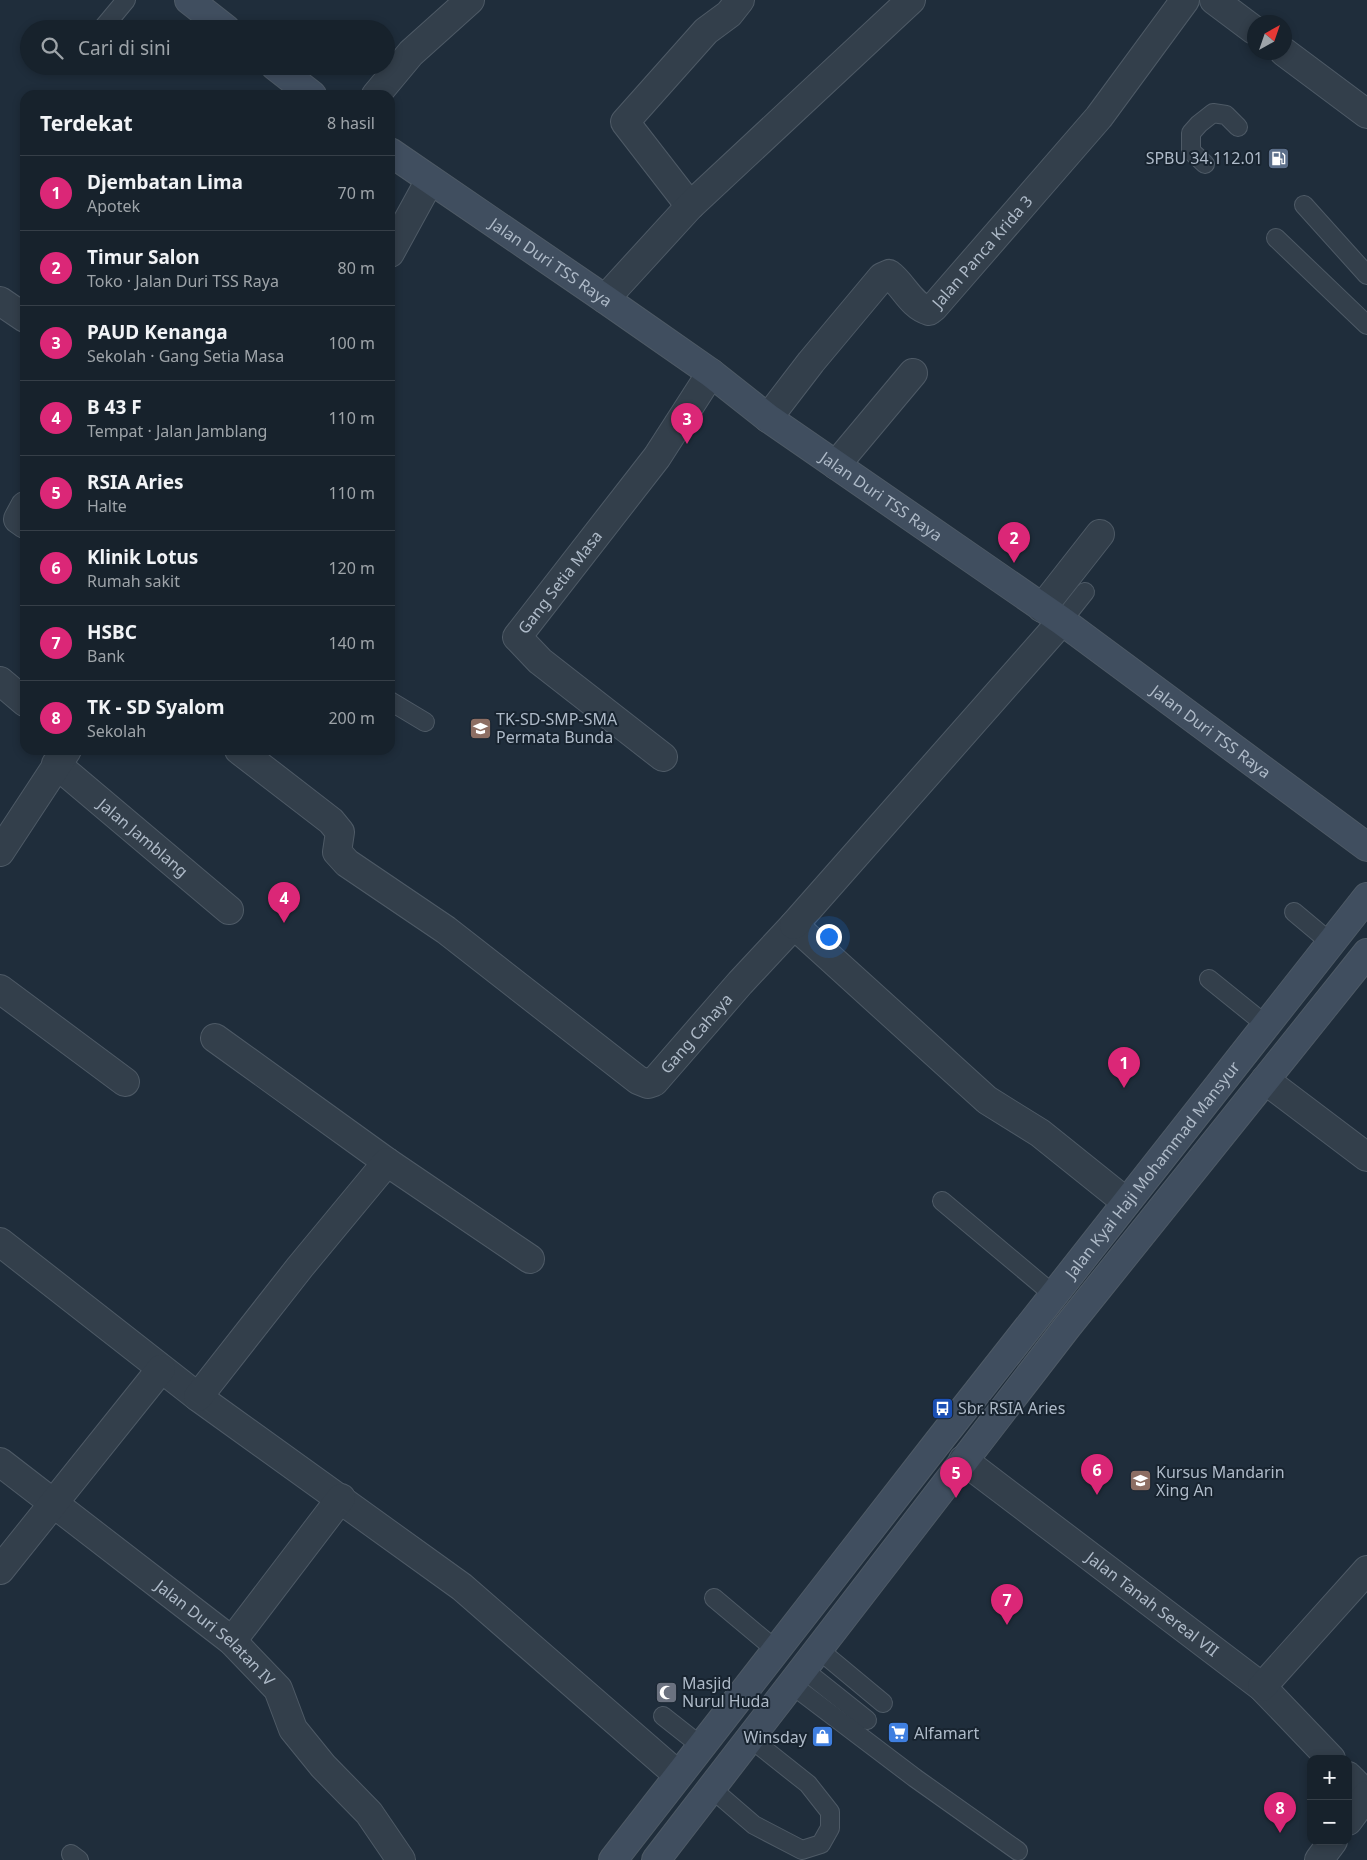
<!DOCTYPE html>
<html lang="id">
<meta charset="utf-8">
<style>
body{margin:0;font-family:"Noto Sans",sans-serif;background:#202a34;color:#f1f3f6}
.controls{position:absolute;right:15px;bottom:15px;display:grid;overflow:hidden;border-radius:10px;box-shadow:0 2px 8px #0003}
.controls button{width:45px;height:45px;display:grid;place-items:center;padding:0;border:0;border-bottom:1px solid #363f48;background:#17222c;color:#f1f3f6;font:25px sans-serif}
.compass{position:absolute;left:1247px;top:15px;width:45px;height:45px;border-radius:50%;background:#17222c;box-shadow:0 2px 8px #0003;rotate:40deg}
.you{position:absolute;left:828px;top:936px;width:18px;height:18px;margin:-12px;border:4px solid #fff;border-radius:50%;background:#1a73e8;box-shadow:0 0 0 8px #1a73e833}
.badge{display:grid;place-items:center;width:32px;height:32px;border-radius:50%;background:#db2777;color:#fff;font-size:16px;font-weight:700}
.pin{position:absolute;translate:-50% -41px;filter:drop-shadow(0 1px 2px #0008)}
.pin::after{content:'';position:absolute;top:26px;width:18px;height:15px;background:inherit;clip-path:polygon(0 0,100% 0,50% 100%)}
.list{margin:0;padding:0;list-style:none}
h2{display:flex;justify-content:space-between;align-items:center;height:65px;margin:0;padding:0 20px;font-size:21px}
h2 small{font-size:16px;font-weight:400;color:#9ea4a9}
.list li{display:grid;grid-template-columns:32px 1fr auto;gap:15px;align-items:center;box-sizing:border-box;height:75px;padding:0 20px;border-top:1px solid #363f48}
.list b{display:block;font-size:19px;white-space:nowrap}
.list p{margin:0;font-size:16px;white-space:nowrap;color:#9ea4a9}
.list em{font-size:16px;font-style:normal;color:#9ea4a9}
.icon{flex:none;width:28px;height:28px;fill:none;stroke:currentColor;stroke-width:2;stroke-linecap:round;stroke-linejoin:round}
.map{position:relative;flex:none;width:1367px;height:1860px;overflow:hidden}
.search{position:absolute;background:#17222c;box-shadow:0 2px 8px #0003;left:20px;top:20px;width:375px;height:55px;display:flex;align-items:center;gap:12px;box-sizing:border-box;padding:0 18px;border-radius:28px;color:#9ea4a9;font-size:19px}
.panel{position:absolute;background:#17222c;box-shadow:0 2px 8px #0003;left:20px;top:90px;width:375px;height:665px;border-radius:15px}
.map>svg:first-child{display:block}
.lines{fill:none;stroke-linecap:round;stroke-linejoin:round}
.lane-casing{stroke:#4e5a66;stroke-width:20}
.street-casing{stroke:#4e5a66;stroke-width:30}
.secondary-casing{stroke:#4e5a66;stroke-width:30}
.lane{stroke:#333f4b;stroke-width:18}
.street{stroke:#333f4b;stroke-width:28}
.secondary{stroke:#404e5f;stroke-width:28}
.labels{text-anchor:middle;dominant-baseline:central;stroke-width:4;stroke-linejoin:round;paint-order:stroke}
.poi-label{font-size:16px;fill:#aebac8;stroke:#182430;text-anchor:start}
.street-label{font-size:16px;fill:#aebac8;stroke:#182430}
</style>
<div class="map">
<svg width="1367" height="1860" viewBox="0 0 1367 1860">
<rect width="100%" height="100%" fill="#1f2d3b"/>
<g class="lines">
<defs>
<g id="lane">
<path d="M102 29 126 0"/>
<path d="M1205 164 1191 151V133L1199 124 1213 113 1226 115 1238 127"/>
<path d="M1304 205 1367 275"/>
<path d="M1276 238 1367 325"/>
<path d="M1062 621 1085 592"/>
<path d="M390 701 425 722"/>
<path d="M1294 912 1331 943"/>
<path d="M1209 979 1266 1025"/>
<path d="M942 1201 1054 1295"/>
<path d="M714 1598 776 1650"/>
<path d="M818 1649 883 1703"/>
<path d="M803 1669 867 1720"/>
<path d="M791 1684 915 1778 1018 1851"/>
<path d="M663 1716 701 1746"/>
<path d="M711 1788 754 1825 802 1850 821 1844 830 1828V1812L808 1784 750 1738"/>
<path d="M71 1854 79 1860"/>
</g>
<g id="street">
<path d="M1214 0 1254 30"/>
<path d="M1284 52 1367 114"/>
<path d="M376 95 411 53 470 0"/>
<path d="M690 206 625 122 706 31 729 14 740 0"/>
<path d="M390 253 430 180"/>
<path d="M605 299 690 206 911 0"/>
<path d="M0 301 25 318"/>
<path id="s1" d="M768 418 811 362 882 277 889 274C903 284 911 306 929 311L934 307 1099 117 1185 0"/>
<path d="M836 465 913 373"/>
<path d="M25 506 18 519 25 524"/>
<path d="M1042 608 1100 534"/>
<path d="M0 681 25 702"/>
<path id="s2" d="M239 750 331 821 340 832 337 852 347 863 446 930 638 1080 648 1084 654 1082 740 983 794 925 987 1100 1040 1133 1126 1202"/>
<path id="s3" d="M663 757 540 661 517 637 657 457 711 373"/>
<path id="s4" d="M56 764 229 910"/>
<path d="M0 852 67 750"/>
<path d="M794 925 1062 621"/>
<path d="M0 989 125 1082"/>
<path d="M215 1038 387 1162"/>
<path d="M1265 1080 1367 1157"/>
<path d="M0 1242 198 1397 462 1587 678 1775"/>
<path d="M198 1397 300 1267 387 1162 530 1259"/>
<path id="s5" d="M963 1460 1262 1687 1331 1759"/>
<path id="s6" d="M0 1462 232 1641 278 1689 293 1729 323 1766 369 1813 401 1860"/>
<path d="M0 1570 161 1369"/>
<path d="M232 1641 341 1498"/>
<path d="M1262 1687 1367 1570"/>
<path d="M1348 1776 1367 1795"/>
<path d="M1348 1821 1367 1795"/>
<path d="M1319 1860 1333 1841"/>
</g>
<g id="secondary">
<path d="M189 0 226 29"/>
<path d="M275 66 312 95"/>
<path id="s7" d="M390 152 605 299 711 373 768 418 1062 621 1367 847"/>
<path id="s8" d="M613 1860 938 1442 1367 897"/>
<path d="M656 1860 1067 1327 1367 953"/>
</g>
</defs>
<!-- lane casing -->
<use href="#lane" class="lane-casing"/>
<!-- street casing -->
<use href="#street" class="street-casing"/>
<!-- secondary casing -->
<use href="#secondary" class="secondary-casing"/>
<!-- lane -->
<use href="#lane" class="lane"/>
<!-- street -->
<use href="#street" class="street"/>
<!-- secondary -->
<use href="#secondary" class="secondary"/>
</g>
<!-- icons -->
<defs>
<symbol id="fuel-square" viewBox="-11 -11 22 22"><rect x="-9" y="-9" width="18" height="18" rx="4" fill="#5c6f8a" stroke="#182430"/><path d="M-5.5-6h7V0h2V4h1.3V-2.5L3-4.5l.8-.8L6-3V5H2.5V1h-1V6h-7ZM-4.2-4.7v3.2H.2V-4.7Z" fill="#fff"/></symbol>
<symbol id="school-square" viewBox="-11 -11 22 22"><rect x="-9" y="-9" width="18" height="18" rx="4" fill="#8d6e63" stroke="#182430"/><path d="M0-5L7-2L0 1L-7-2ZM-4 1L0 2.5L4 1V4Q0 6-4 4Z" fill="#fff"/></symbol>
<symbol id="bus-square" viewBox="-11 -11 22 22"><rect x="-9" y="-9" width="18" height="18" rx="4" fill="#1a4fb4" stroke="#182430"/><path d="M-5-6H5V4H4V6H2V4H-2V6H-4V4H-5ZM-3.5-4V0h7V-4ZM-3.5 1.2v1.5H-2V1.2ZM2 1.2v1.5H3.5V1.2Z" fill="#fff"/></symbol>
<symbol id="mosque-square" viewBox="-11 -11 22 22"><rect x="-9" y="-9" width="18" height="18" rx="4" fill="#6b7280" stroke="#182430"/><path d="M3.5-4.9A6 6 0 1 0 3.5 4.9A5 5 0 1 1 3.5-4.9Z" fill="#fff"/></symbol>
<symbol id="supermarket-square" viewBox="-11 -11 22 22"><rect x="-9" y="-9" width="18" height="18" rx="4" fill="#3f7fe0" stroke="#182430"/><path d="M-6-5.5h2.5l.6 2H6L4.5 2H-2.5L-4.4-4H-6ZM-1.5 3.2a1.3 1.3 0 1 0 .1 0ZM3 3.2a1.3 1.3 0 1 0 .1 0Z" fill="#fff"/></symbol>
<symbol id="shop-square" viewBox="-11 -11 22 22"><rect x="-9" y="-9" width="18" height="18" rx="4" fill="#3f7fe0" stroke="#182430"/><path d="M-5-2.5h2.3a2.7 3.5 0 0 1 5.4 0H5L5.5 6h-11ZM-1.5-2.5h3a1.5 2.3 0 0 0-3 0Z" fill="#fff"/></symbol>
</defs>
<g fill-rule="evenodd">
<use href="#fuel-square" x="1266" y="146" width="25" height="25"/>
<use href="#school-square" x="468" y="716" width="25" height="25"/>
<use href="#bus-square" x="930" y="1396" width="25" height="25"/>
<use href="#school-square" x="1128" y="1468" width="25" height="25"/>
<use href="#mosque-square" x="654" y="1680" width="25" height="25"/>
<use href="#supermarket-square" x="886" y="1720" width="25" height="25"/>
<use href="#shop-square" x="810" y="1724" width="25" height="25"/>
</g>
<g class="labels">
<!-- poi labels -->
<g class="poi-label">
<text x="1263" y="158" text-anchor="end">SPBU 34.112.01</text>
<text x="496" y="719">TK-SD-SMP-SMA<tspan x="496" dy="18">Permata Bunda</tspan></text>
<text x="958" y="1408">Sbr. RSIA Aries</text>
<text x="1156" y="1472">Kursus Mandarin<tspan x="1156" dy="18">Xing An</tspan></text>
<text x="682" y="1683">Masjid<tspan x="682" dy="18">Nurul Huda</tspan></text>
<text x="914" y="1733">Alfamart</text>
<text x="807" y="1737" text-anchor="end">Winsday</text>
</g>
<!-- street labels -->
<g class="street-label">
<text stroke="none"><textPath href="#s1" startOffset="324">Jalan Panca Krida 3</textPath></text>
<text stroke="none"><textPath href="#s7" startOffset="195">Jalan Duri TSS Raya</textPath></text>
<text stroke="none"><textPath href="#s7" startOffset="600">Jalan Duri TSS Raya</textPath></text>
<text stroke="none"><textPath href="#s3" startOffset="259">Gang Setia Masa</textPath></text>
<text stroke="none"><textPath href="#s7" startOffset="1005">Jalan Duri TSS Raya</textPath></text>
<text stroke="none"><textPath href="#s4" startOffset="114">Jalan Jamblang</textPath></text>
<text stroke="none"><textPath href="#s2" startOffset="610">Gang Cahaya</textPath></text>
<text stroke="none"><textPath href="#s8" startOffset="876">Jalan Kyai Haji Mohammad Mansyur</textPath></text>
<text stroke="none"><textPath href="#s5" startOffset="238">Jalan Tanah Sereal VII</textPath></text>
<text stroke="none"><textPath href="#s6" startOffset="275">Jalan Duri Selatan IV</textPath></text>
</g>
</g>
</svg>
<div class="controls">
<button>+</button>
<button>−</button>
</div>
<svg class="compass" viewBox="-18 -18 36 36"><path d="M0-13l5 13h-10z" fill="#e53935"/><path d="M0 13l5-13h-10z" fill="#9ea4a9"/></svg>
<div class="you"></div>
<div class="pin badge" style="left:1124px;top:1088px">1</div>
<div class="pin badge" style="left:1014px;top:563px">2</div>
<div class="pin badge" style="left:687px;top:444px">3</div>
<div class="pin badge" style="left:284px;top:923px">4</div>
<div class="pin badge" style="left:956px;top:1498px">5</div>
<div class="pin badge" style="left:1097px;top:1495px">6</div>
<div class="pin badge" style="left:1007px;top:1625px">7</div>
<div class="pin badge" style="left:1280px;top:1833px">8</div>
<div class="search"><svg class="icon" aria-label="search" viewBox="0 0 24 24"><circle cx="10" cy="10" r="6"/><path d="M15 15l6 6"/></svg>Cari di sini</div>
<section class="panel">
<h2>Terdekat<small>8 hasil</small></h2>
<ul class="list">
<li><span class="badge">1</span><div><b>Djembatan Lima</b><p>Apotek</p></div><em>70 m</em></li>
<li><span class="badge">2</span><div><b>Timur Salon</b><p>Toko · Jalan Duri TSS Raya</p></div><em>80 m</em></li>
<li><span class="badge">3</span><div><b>PAUD Kenanga</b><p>Sekolah · Gang Setia Masa</p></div><em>100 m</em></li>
<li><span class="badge">4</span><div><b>B 43 F</b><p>Tempat · Jalan Jamblang</p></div><em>110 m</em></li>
<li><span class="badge">5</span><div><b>RSIA Aries</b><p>Halte</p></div><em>110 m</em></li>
<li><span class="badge">6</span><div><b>Klinik Lotus</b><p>Rumah sakit</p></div><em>120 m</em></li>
<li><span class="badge">7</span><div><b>HSBC</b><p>Bank</p></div><em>140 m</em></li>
<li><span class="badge">8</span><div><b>TK - SD Syalom</b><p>Sekolah</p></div><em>200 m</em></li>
</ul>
</section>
</div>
